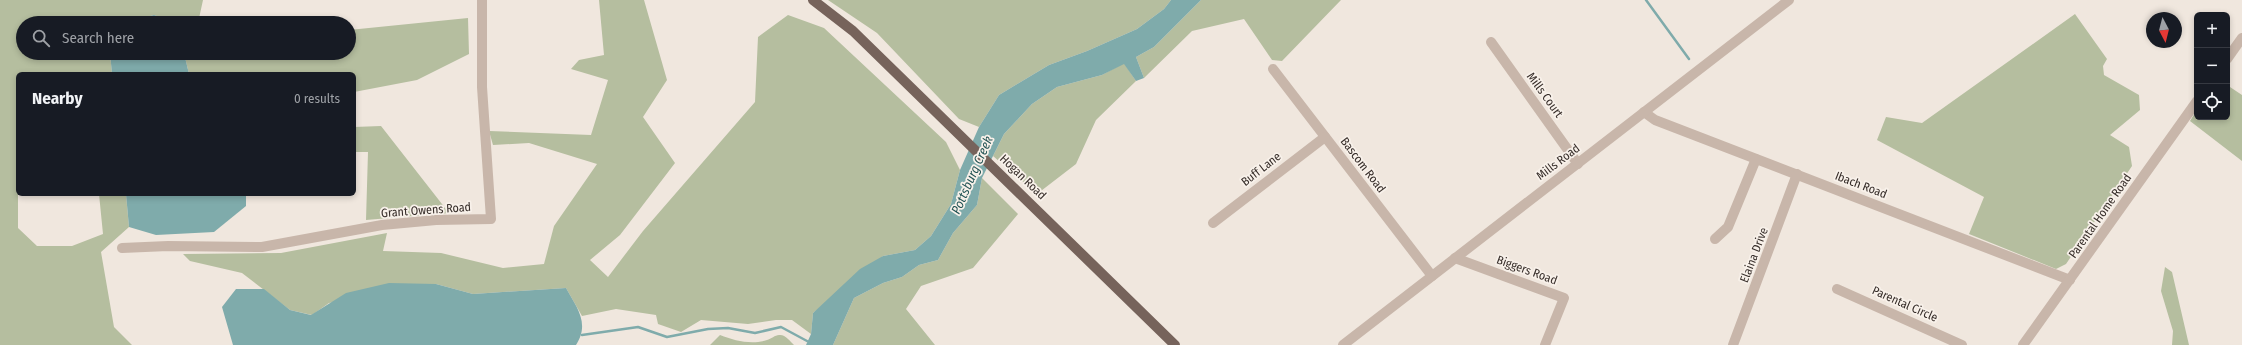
<!DOCTYPE html>
<meta charset="utf-8">
<style>
body{margin:0;font-family:"Fira Sans Condensed",sans-serif;background:#20242c;color:#f1f3f6}
.controls{position:absolute;right:12px;top:12px;display:grid;overflow:hidden;border-radius:6px;box-shadow:0 2px 6px #0003}
.controls button{width:36px;height:36px;display:grid;place-items:center;padding:0;border:0;border-bottom:1px solid #363941;background:#171b24;color:#f1f3f6;font:20px sans-serif}
.compass{position:absolute;left:2146px;top:12px;width:36px;height:36px;border-radius:50%;background:#171b24;box-shadow:0 2px 6px #0003;rotate:173deg}
.list{margin:0;padding:0;list-style:none}
h2{display:flex;justify-content:space-between;align-items:center;height:52px;margin:0;padding:0 16px;font-size:17px}
h2 small{font-size:13px;font-weight:400;color:#9ea1a6}
.icon{flex:none;width:22px;height:22px;fill:none;stroke:currentColor;stroke-width:2;stroke-linecap:round;stroke-linejoin:round}
.map{position:relative;flex:none;width:2242px;height:345px;overflow:hidden}
.search{position:absolute;background:#171b24;box-shadow:0 2px 6px #0003;left:16px;top:16px;width:340px;height:44px;display:flex;align-items:center;gap:10px;box-sizing:border-box;padding:0 14px;border-radius:22px;color:#9ea1a6;font-size:15px}
.panel{position:absolute;background:#171b24;box-shadow:0 2px 6px #0003;left:16px;top:72px;width:340px;height:124px;border-radius:6px}
.map>svg:first-child{display:block}
.green{fill:#b5be9f}
.water{fill:#7fabab}
.lines{fill:none;stroke-linecap:round;stroke-linejoin:round}
.stream{stroke:#7fabab;stroke-width:2.5}
.minor{stroke:#c8b6aa;stroke-width:10}
.major{stroke:#76635b;stroke-width:10}
.labels{text-anchor:middle;dominant-baseline:central;stroke-width:3.5;stroke-linejoin:round;paint-order:stroke}
.street-label{font-size:12px;fill:#362d29;stroke:#f8f1ea}
.water-label{font-size:13px;font-style:italic;fill:#225354;stroke:#f8f1ea}
</style>
<div class="map">
<svg width="2242" height="345" viewBox="0 0 2242 345">
<rect width="100%" height="100%" fill="#f0e7de"/>
<!-- green -->
<g class="green">
<path d="M0 0H203L198 23H177L154 15 125 23H23V53H110L112 74H18V228L37 246H72L103 234 99 194H126L129 227 101 252 114 327 132 345H0Z"/>
<path d="M599 0H644L667 80 643 117 675 163 620 235 590 260 608 277 643 231 755 102 758 37 788 15 824 28 946 142 960 170 951 204 931 236 915 250 883 256 813 313 811 334 792 320H776L748 324 701 320 681 332 658 324 656 315 616 309 582 316 566 288 473 294 436 284 329 303 312 315 290 310 242 273 190 261 183 254 281 253 387 233 383 251 441 253 503 268 544 264 554 226 597 164 529 143 493 145 489 131 591 135 608 80 571 69 579 60 604 55Z"/>
<path d="M828 0H1171L1164 9 1137 29 1087 51 1049 65 999 95 979 127 959 119 877 33Z"/>
<path d="M1201 0H1341L1282 61 1272 60 1244 19 1192 31 1144 78 1136 57 1154 47Z"/>
<path d="M2075 14 2107 59 2103 66 2104 75 2139 95 2140 110 2110 135 2129 147 2132 166 2066 264 2056 269 1969 234 1984 197 1877 140 1886 117 1922 123Z"/>
<path d="M468 18 469 54 417 80 354 92V74H189L184 53H349V30Z"/>
<path d="M1124 63 1136 81 1096 120 1076 164 1037 194 993 156 1004 134 1032 104 1057 87 1102 75Z"/>
<path d="M2227 85 2242 95V161L2190 121 2197 110V117H2227Z"/>
<path d="M381 126 449 213 366 220 368 152H354V127Z"/>
<path d="M982 178 1018 214 973 268 921 286 906 309 935 345H833L854 298 883 283 902 277 919 265 938 260 953 233 977 205Z"/>
<path d="M2165 267 2172 272 2189 345H2172L2173 331 2161 291Z"/>
<path d="M720 335C735 341 752 345 767 340 771 339 775 335 779 335 785 334 790 341 794 345H710Z"/>
</g>
<!-- water -->
<g class="water">
<path d="M1171 0H1201L1154 47 1136 57 1144 78 1136 81 1124 64 1102 75 1057 87 1032 104 1004 134 982 178 977 205 953 233 938 260 919 265 902 277 883 283 854 298 833 345H806L811 334 813 313 860 269 883 256 915 250 931 236 951 204 960 170 979 127 999 95 1049 65 1087 51 1137 29 1164 9Z"/>
<path d="M154 15 177 23H125Z"/>
<path d="M110 53H184L189 74H112Z"/>
<path d="M126 194H246V206L214 232 156 235 129 227Z"/>
<path d="M389 283 436 284 473 294 566 288C577 308 590 323 576 345H233L222 307 236 289H264L290 310 311 315 346 293Z"/>
</g>
<g class="lines">
<!-- stream -->
<g class="stream">
<path d="M1646 0 1689 59"/>
<path d="M582 335 638 327 667 337 708 329 728 328 755 333 781 327 807 341"/>
</g>
<!-- minor -->
<g class="minor">
<path d="M1491 42 1578 164"/>
<path d="M2227 59 2242 38"/>
<path d="M1273 69 1432 276"/>
<path d="M1644 112 1655 120 2070 280"/>
<path d="M1213 223 1325 137"/>
<path d="M1715 239 1728 227 1756 159"/>
<path d="M122 248 168 246 262 247 382 225 436 220 491 219 482 87V0"/>
<path d="M1455 258 1564 298 1545 345"/>
<path d="M1837 289 1962 345"/>
<path d="M1343 345 1789 0"/>
<path d="M1733 345 1797 174"/>
<path d="M2023 345 2197 101"/>
</g>
<!-- major -->
<path class="major" d="M813 0 853 31 1175 345"/>
</g>
<g class="labels">
<!-- street labels -->
<g class="street-label">
<text transform="translate(1545 95) rotate(54)">Mills Court</text>
<text transform="translate(1558 162) rotate(-37)">Mills Road</text>
<text transform="translate(1363 165) rotate(53)">Bascom Road</text>
<text transform="translate(1261 169) rotate(-38)">Buff Lane</text>
<text transform="translate(1023 177) rotate(44)">Hogan Road</text>
<text transform="translate(1861 185) rotate(21)">Ibach Road</text>
<text transform="translate(426 210) rotate(-4)">Grant Owens Road</text>
<text transform="translate(2100 216) rotate(-55)">Parental Home Road</text>
<text transform="translate(1754 255) rotate(-69)">Elaina Drive</text>
<text transform="translate(1527 270) rotate(20)">Biggers Road</text>
<text transform="translate(1905 304) rotate(24)">Parental Circle</text>
</g>
<!-- water labels -->
<g class="water-label">
<text transform="translate(972 175) rotate(-66)">Pottsburg Creek</text>
</g>
</g>
</svg>
<div class="controls">
<button>+</button>
<button>−</button>
<button><svg class="icon" aria-label="locate" viewBox="0 0 24 24"><circle cx="12" cy="12" r="6"/><path d="M12 2v4M12 18v4M2 12h4M18 12h4"/></svg></button>
</div>
<svg class="compass" viewBox="-18 -18 36 36"><path d="M0-13l5 13h-10z" fill="#e53935"/><path d="M0 13l5-13h-10z" fill="#9ea1a6"/></svg>
<div class="search"><svg class="icon" aria-label="search" viewBox="0 0 24 24"><circle cx="10" cy="10" r="6"/><path d="M15 15l6 6"/></svg>Search here</div>
<section class="panel">
<h2>Nearby<small>0 results</small></h2>
<ul class="list">
</ul>
</section>
</div>
